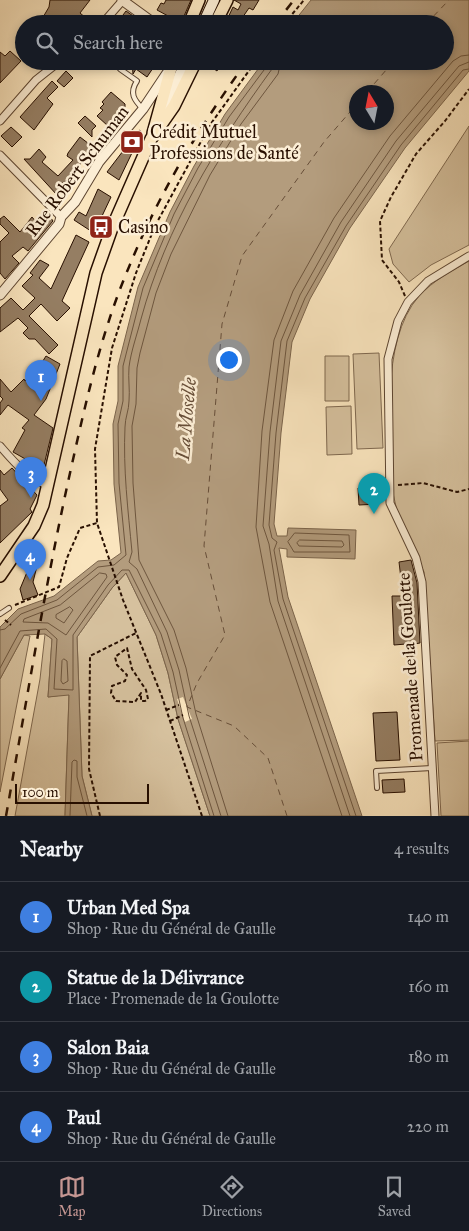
<!DOCTYPE html>
<meta charset="utf-8">
<style>
body{margin:0;font-family:"IM FELL Great Primer",serif;background:#20242c;color:#f1f3f6}
.compass{position:absolute;left:349px;top:85px;width:45px;height:45px;border-radius:50%;background:#171b24;box-shadow:0 2px 8px #0003;rotate:350deg}
.scale{position:absolute;left:15px;bottom:12px;width:134px;box-sizing:border-box;padding-left:5px;border:2px solid #280f00;border-top:0;font-size:14px;line-height:18px;white-space:nowrap;color:#280f00;-webkit-text-stroke:4px #fceed5;paint-order:stroke}
.you{position:absolute;left:228px;top:359px;width:18px;height:18px;margin:-12px;border:4px solid #fff;border-radius:50%;background:#1a73e8;box-shadow:0 0 0 8px #1a73e833}
.badge{display:grid;place-items:center;width:32px;height:32px;border-radius:50%;background:#c59692;color:#fff;font-size:16px;font-weight:700}
.pin{position:absolute;translate:-50% -41px;filter:drop-shadow(0 1px 2px #0008)}
.pin::after{content:'';position:absolute;top:26px;width:18px;height:15px;background:inherit;clip-path:polygon(0 0,100% 0,50% 100%)}
.list{margin:0;padding:0;list-style:none}
h2{display:flex;justify-content:space-between;align-items:center;height:65px;margin:0;padding:0 20px;font-size:21px}
h2 small{font-size:16px;font-weight:400;color:#9ea1a6}
.list li{display:grid;grid-template-columns:32px 1fr auto;gap:15px;align-items:center;box-sizing:border-box;height:70px;padding:0 20px;border-top:1px solid #363941}
.list b{display:block;font-size:19px;white-space:nowrap}
.list p{margin:0;font-size:16px;white-space:nowrap;color:#9ea1a6}
.list em{font-size:16px;font-style:normal;color:#9ea1a6}
.icon{flex:none;width:28px;height:28px;fill:none;stroke:currentColor;stroke-width:2;stroke-linecap:round;stroke-linejoin:round}
.map{position:relative;flex:none;width:469px;height:816px;overflow:hidden}
.search{position:absolute;background:#171b24;box-shadow:0 2px 8px #0003;left:15px;right:15px;top:15px;height:55px;display:flex;align-items:center;gap:12px;box-sizing:border-box;padding:0 18px;border-radius:28px;color:#9ea1a6;font-size:19px}
.sheet{height:345px;background:#171b24}
nav{display:flex;justify-content:space-around;align-items:center;box-sizing:border-box;height:70px;border-top:1px solid #363941;background:#171b24;font-size:14px;color:#9ea1a6}
nav a{display:grid;justify-items:center;gap:2px}
nav .on{color:#c59692}
.map>svg:first-child{display:block}
.green{fill:#d6c19e;stroke:#7f684f}
.water{fill:#b39c7d;stroke:#7b644b;fill-rule:evenodd}
.pier{fill:#fae5be}
.lines{fill:none;stroke-linecap:round;stroke-linejoin:round}
.shore{stroke:#6e563e;stroke-width:1}
.ferry{stroke:#674e38;stroke-width:1;stroke-dasharray:6 5;stroke-linecap:butt}
.building{fill:#957e63;stroke:#280f00}
.service-casing{stroke:#5c4430;stroke-width:6}
.minor-casing{stroke:#5c4430;stroke-width:9}
.tertiary-casing{stroke:#5c4430;stroke-width:11}
.secondary-casing{stroke:#280f00;stroke-width:12}
.primary-casing{stroke:#280f00;stroke-width:14}
.path{stroke:#280f00;stroke-width:2;stroke-dasharray:4 2.5;stroke-linecap:butt}
.service{stroke:#fceed5;stroke-width:4}
.minor{stroke:#fceed5;stroke-width:7}
.tertiary{stroke:#fceed5;stroke-width:9}
.secondary{stroke:#fceed5;stroke-width:10}
.primary{stroke:#fae5be;stroke-width:11}
.rail{stroke:#280f00;stroke-width:2.5;stroke-dasharray:9 9;stroke-linecap:butt}
.labels{text-anchor:middle;dominant-baseline:central;stroke-width:5;stroke-linejoin:round;paint-order:stroke}
.poi-label{font-size:18px;fill:#280f00;stroke:#fceed5;text-anchor:start}
.street-label{font-size:18px;fill:#280f00;stroke:#fceed5}
.water-label{font-size:19px;font-style:italic;fill:#674e38;stroke:#fceed5}
</style>
<div class="map">
<svg width="469" height="816" viewBox="0 0 469 816">
<rect width="100%" height="100%" fill="#fae5be"/>
<filter id="stains"><feTurbulence type="fractalNoise" baseFrequency=".004" numOctaves="4"/><feColorMatrix values="0 0 0 0 .2 0 0 0 0 .09 0 0 0 0 .02 0 0 0 .5 -.17"/></filter>
<radialGradient id="worn" r=".72"><stop offset=".6" stop-color="#630" stop-opacity="0"/><stop offset="1" stop-color="#630" stop-opacity=".3"/></radialGradient>
<!-- green -->
<g class="green">
<path d="M469 126V245L431 265 409 282 393 264 389 249Z"/>
<path d="M469 261V740L435 741 424 572 397 511 393 493C391 436 379 342 419 296 433 281 451 271 469 261Z"/>
<path d="M379 353 383 448 357 449 353 354Z"/>
<path d="M349 356V401H325V356Z"/>
<path d="M351 406 352 454 327 455 326 407Z"/>
<path d="M126 573 156 635 168 673 178 719 210 816H92L82 776 77 637 112 588Z"/>
<path d="M45 634 52 639 48 697 69 694 65 816H15L40 679Z"/>
<path d="M24 635 30 636 0 792V679Z"/>
<path d="M469 741V816H441L437 743Z"/>
</g>
<!-- water -->
<path class="water" d="M311 0H469V71L405 148 350 228 310 299 292 342 281 433 274 524 277 536H287L288 528 356 530 355 559 287 557V549L279 548 288 597 362 816H210L178 719 168 673 156 635 126 573 112 588 77 637 82 776 92 816H65L69 695 48 697 52 639 45 634 24 635 0 679V627L18 609 54 596 98 561 111 560 121 553 114 484 113 424 118 401V366L138 287 170 212 194 166 225 114 264 61H445V24H292ZM356 92H386V122H356Z"/>
<!-- pier -->
<path class="pier" d="M183 697 192 719 185 722 177 699Z"/>
<g class="lines">
<!-- shore -->
<g class="shore">
<path d="M295 533 349 535 350 552H294L288 542Z"/>
<path d="M300 540 342 541 344 545 342 547 299 546 297 543Z"/>
<path d="M100 573 106 574 107 577 66 635 48 623 23 622 24 619 60 605Z"/>
<path d="M70 607 73 610 64 623 56 618V615Z"/>
<path d="M0 630 5 629 21 614 57 600 98 567 114 565 126 555 119 483 118 424 123 401V366L143 288 174 214 198 168 229 117 267 66 268 61"/>
<path d="M64 659 67 661 68 681 63 684 61 681 62 661Z"/>
<path d="M0 668 20 631 46 629 57 639 54 689 73 690V635L108 585 122 570H129L161 634 173 672 183 718 214 816"/>
<path d="M70 816 72 762 74 760 77 761V777L87 816"/>
<path d="M221 816 189 716 179 670 167 632 137 569 129 562 132 552C128 510 123 469 125 427 125 418 129 410 129 401 130 390 128 378 129 367 131 351 137 335 141 319 166 227 216 146 272 69L274 61"/>
<path d="M228 816 196 714 186 668 174 630 139 560 133 483 132 426 136 404 137 368 140 353 156 293 171 254 210 175 241 124 278 74 281 61"/>
<path d="M342 816 270 602 256 527 262 431 274 340 293 291 334 218 390 136 453 61 461 56 469 55"/>
<path d="M350 816 278 601 269 544 263 526 270 432 281 341 300 295 341 222 396 141 459 66 469 62"/>
<path d="M356 816 283 599 274 550 277 542 272 538 269 525 276 433 287 341 305 298 346 226 401 145 463 70 469 69"/>
</g>
<!-- ferry -->
<g class="ferry">
<path d="M426 24 449 0"/>
<path d="M367 92 394 61"/>
<path d="M287 816 268 758 234 726 187 707 197 683 225 635 204 546 222 324 242 256 324 142 356 105"/>
</g>
</g>
<!-- building -->
<g class="building">
<path d="M50 0H90L80 13 93 24H39L49 7Z"/>
<path d="M166 0H191L181 23 157 10 161 3 164 4Z"/>
<path d="M234 0H259L253 10 249 8 238 24H225L233 7 238 10 241 4Z"/>
<path d="M126 11 136 18 130 24 120 19Z"/>
<path d="M10 51 21 61 0 83V52L5 56Z"/>
<path d="M132 61H150L155 65 147 77 136 69 133 74Z"/>
<path d="M203 61H222L217 71Z"/>
<path d="M66 71 73 78 64 87 57 81Z"/>
<path d="M52 81 58 87 47 98 53 104 34 130 20 117Z"/>
<path d="M111 92 125 104V108L119 111 108 126 97 116 103 110 100 108 104 104 102 102Z"/>
<path d="M85 116 96 126 92 130V137L78 123Z"/>
<path d="M11 127 22 137 12 147 1 136Z"/>
<path d="M139 130 142 132 119 180 107 172Z"/>
<path d="M80 137 93 147 75 171 77 172 72 179 62 183 65 186 57 195 24 159H30L39 149 46 157 42 162 58 176 73 160 67 156 68 153Z"/>
<path d="M98 189 111 197 94 233 74 220 79 212 86 216Z"/>
<path d="M46 211 53 221 28 251 23 247 12 256 19 263 5 279 0 273V242L9 233 0 224V219L4 216 20 232 32 217 37 223Z"/>
<path d="M76 235 89 242 62 301 70 308 57 321 41 304 29 316 58 345 49 354 35 339H29L23 333 28 328 18 318 0 332V308L11 298 23 310 35 298 22 286 33 275 30 273 40 260 49 265 39 278 51 289Z"/>
<path d="M46 356 60 364 46 399 34 415 53 428 43 469 13 452 25 430 22 428 29 420 8 405 0 415V403L3 399 0 396V379L11 392 24 379 25 381 36 372Z"/>
<path d="M12 468 37 495 30 509 32 512 0 543V506L8 500 0 489V470L4 475Z"/>
<path d="M376 486 377 504 359 505 358 488Z"/>
<path d="M411 560 417 583 420 643 414 644V657H407L406 644 394 645 392 596H403L399 562Z"/>
<path d="M30 565 37 566 33 582 38 595 23 600 20 589Z"/>
<path d="M397 712 400 760 376 761 373 713Z"/>
<path d="M404 779 405 792 383 793 382 780Z"/>
</g>
<g class="lines">
<defs>
<g id="service">
<path d="M120 69 137 81C129 93 134 100 143 109"/>
<path d="M0 614 9 608"/>
<path d="M377 788 376 771 432 768"/>
</g>
<g id="minor">
<path d="M102 24 123 0"/>
<path d="M0 121 36 80 60 61"/>
<path d="M0 155 61 217"/>
<path d="M0 446C13 461 29 480 48 485"/>
<path d="M435 816 422 582 416 558 390 503 388 359 398 321 408 302 428 281 469 256"/>
</g>
<g id="tertiary">
<path d="M122 0 155 24"/>
<path d="M0 295 59 224 61 217 75 202 99 162 143 109 167 73"/>
</g>
<g id="secondary">
<path d="M203 24 214 0"/>
<path d="M162 115 186 61"/>
</g>
<g id="primary">
<path d="M189 24 199 0"/>
<path d="M215 24 227 0"/>
<path d="M153 133 173 61"/>
<path d="M0 576 34 526 43 505 96 273 112 228 151 139 174 106 196 61"/>
</g>
</defs>
<!-- service casing -->
<use href="#service" class="service-casing"/>
<!-- minor casing -->
<use href="#minor" class="minor-casing"/>
<!-- tertiary casing -->
<use href="#tertiary" class="tertiary-casing"/>
<!-- secondary casing -->
<use href="#secondary" class="secondary-casing"/>
<!-- primary casing -->
<use href="#primary" class="primary-casing"/>
<!-- path -->
<g class="path">
<path d="M284 24 304 0"/>
<path d="M405 296 399 282 382 260 380 221 391 197 416 154 445 121 469 89"/>
<path d="M398 485 423 483 457 492 469 489"/>
<path d="M15 605 59 587 67 558 80 528 97 523"/>
<path d="M5 620 11 625"/>
<path d="M127 648 132 669 146 690 148 699 145 701H141V693L135 702 116 701 111 693 112 686 125 681 127 675 117 665 115 657Z"/>
<path d="M166 710 179 705"/>
<path d="M170 721 183 715"/>
<path d="M100 816 89 769 90 656 136 633"/>
<path d="M202 816 161 694 123 600 97 523 95 449 112 348 136 273 155 226 210 125 256 61"/>
</g>
<!-- service -->
<use href="#service" class="service"/>
<!-- minor -->
<use href="#minor" class="minor"/>
<!-- tertiary -->
<use href="#tertiary" class="tertiary"/>
<!-- secondary -->
<use href="#secondary" class="secondary"/>
<!-- primary -->
<use href="#primary" class="primary"/>
<!-- rail -->
<g class="rail">
<path d="M275 24 294 0"/>
<path d="M6 816C27 699 46 580 72 464 87 397 102 330 129 267 159 193 200 126 247 61"/>
</g>
</g>
<!-- icons -->
<defs>
<symbol id="bank-square" viewBox="-11 -11 22 22"><rect x="-9" y="-9" width="18" height="18" rx="4" fill="#8f2418" stroke="#fceed5"/><path d="M-6-4H6V4H-6ZM0-2.3a2.3 2.3 0 1 0 0 4.6a2.3 2.3 0 1 0 0-4.6Z" fill="#fff"/></symbol>
<symbol id="bus-square" viewBox="-11 -11 22 22"><rect x="-9" y="-9" width="18" height="18" rx="4" fill="#8f2418" stroke="#fceed5"/><path d="M-5-6H5V4H4V6H2V4H-2V6H-4V4H-5ZM-3.5-4V0h7V-4ZM-3.5 1.2v1.5H-2V1.2ZM2 1.2v1.5H3.5V1.2Z" fill="#fff"/></symbol>
</defs>
<g fill-rule="evenodd">
<use href="#bank-square" x="118" y="128" width="28" height="28"/>
<use href="#bus-square" x="87" y="213" width="28" height="28"/>
</g>
<g class="labels">
<!-- poi labels -->
<g class="poi-label">
<text x="150" y="132">Crédit Mutuel<tspan x="150" dy="21">Professions de Santé</tspan></text>
<text x="118" y="227">Casino</text>
</g>
<!-- street labels -->
<g class="street-label">
<text transform="translate(77 171) rotate(-53)">Rue Robert Schuman</text>
<text transform="translate(410 667) rotate(-94)">Promenade de la Goulotte</text>
</g>
<!-- water labels -->
<g class="water-label">
<text transform="translate(186 419) rotate(-85)">La Moselle</text>
</g>
</g>
<rect width="100%" height="100%" filter="url(#stains)"/>
<rect width="100%" height="100%" fill="url(#worn)"/>
</svg>
<svg class="compass" viewBox="-18 -18 36 36"><path d="M0-13l5 13h-10z" fill="#e53935"/><path d="M0 13l5-13h-10z" fill="#9ea1a6"/></svg>
<div class="scale">100 m</div>
<div class="you"></div>
<div class="pin badge" style="left:41px;top:401px;background:#3f7fe0">1</div>
<div class="pin badge" style="left:374px;top:514px;background:#0f9aa8">2</div>
<div class="pin badge" style="left:31px;top:498px;background:#3f7fe0">3</div>
<div class="pin badge" style="left:30px;top:580px;background:#3f7fe0">4</div>
<div class="search"><svg class="icon" aria-label="search" viewBox="0 0 24 24"><circle cx="10" cy="10" r="6"/><path d="M15 15l6 6"/></svg>Search here</div>
</div>
<section class="sheet">
<h2>Nearby<small>4 results</small></h2>
<ul class="list">
<li><span class="badge" style="background:#3f7fe0">1</span><div><b>Urban Med Spa</b><p>Shop · Rue du Général de Gaulle</p></div><em>140 m</em></li>
<li><span class="badge" style="background:#0f9aa8">2</span><div><b>Statue de la Délivrance</b><p>Place · Promenade de la Goulotte</p></div><em>160 m</em></li>
<li><span class="badge" style="background:#3f7fe0">3</span><div><b>Salon Baia</b><p>Shop · Rue du Général de Gaulle</p></div><em>180 m</em></li>
<li><span class="badge" style="background:#3f7fe0">4</span><div><b>Paul</b><p>Shop · Rue du Général de Gaulle</p></div><em>220 m</em></li>
</ul>
</section>
<nav>
<a class="on"><svg class="icon" aria-label="map" viewBox="0 0 24 24"><path d="M3 6l6-2 6 2 6-2v14l-6 2-6-2-6 2zM9 4v14M15 6v14"/></svg>Map</a>
<a><svg class="icon" aria-label="directions" viewBox="0 0 24 24"><path d="M12 3l9 9-9 9-9-9zM9 14v-3h6M13 9l2 2-2 2"/></svg>Directions</a>
<a><svg class="icon" aria-label="saved" viewBox="0 0 24 24"><path d="M7 4h10v16l-5-4-5 4z"/></svg>Saved</a>
</nav>
